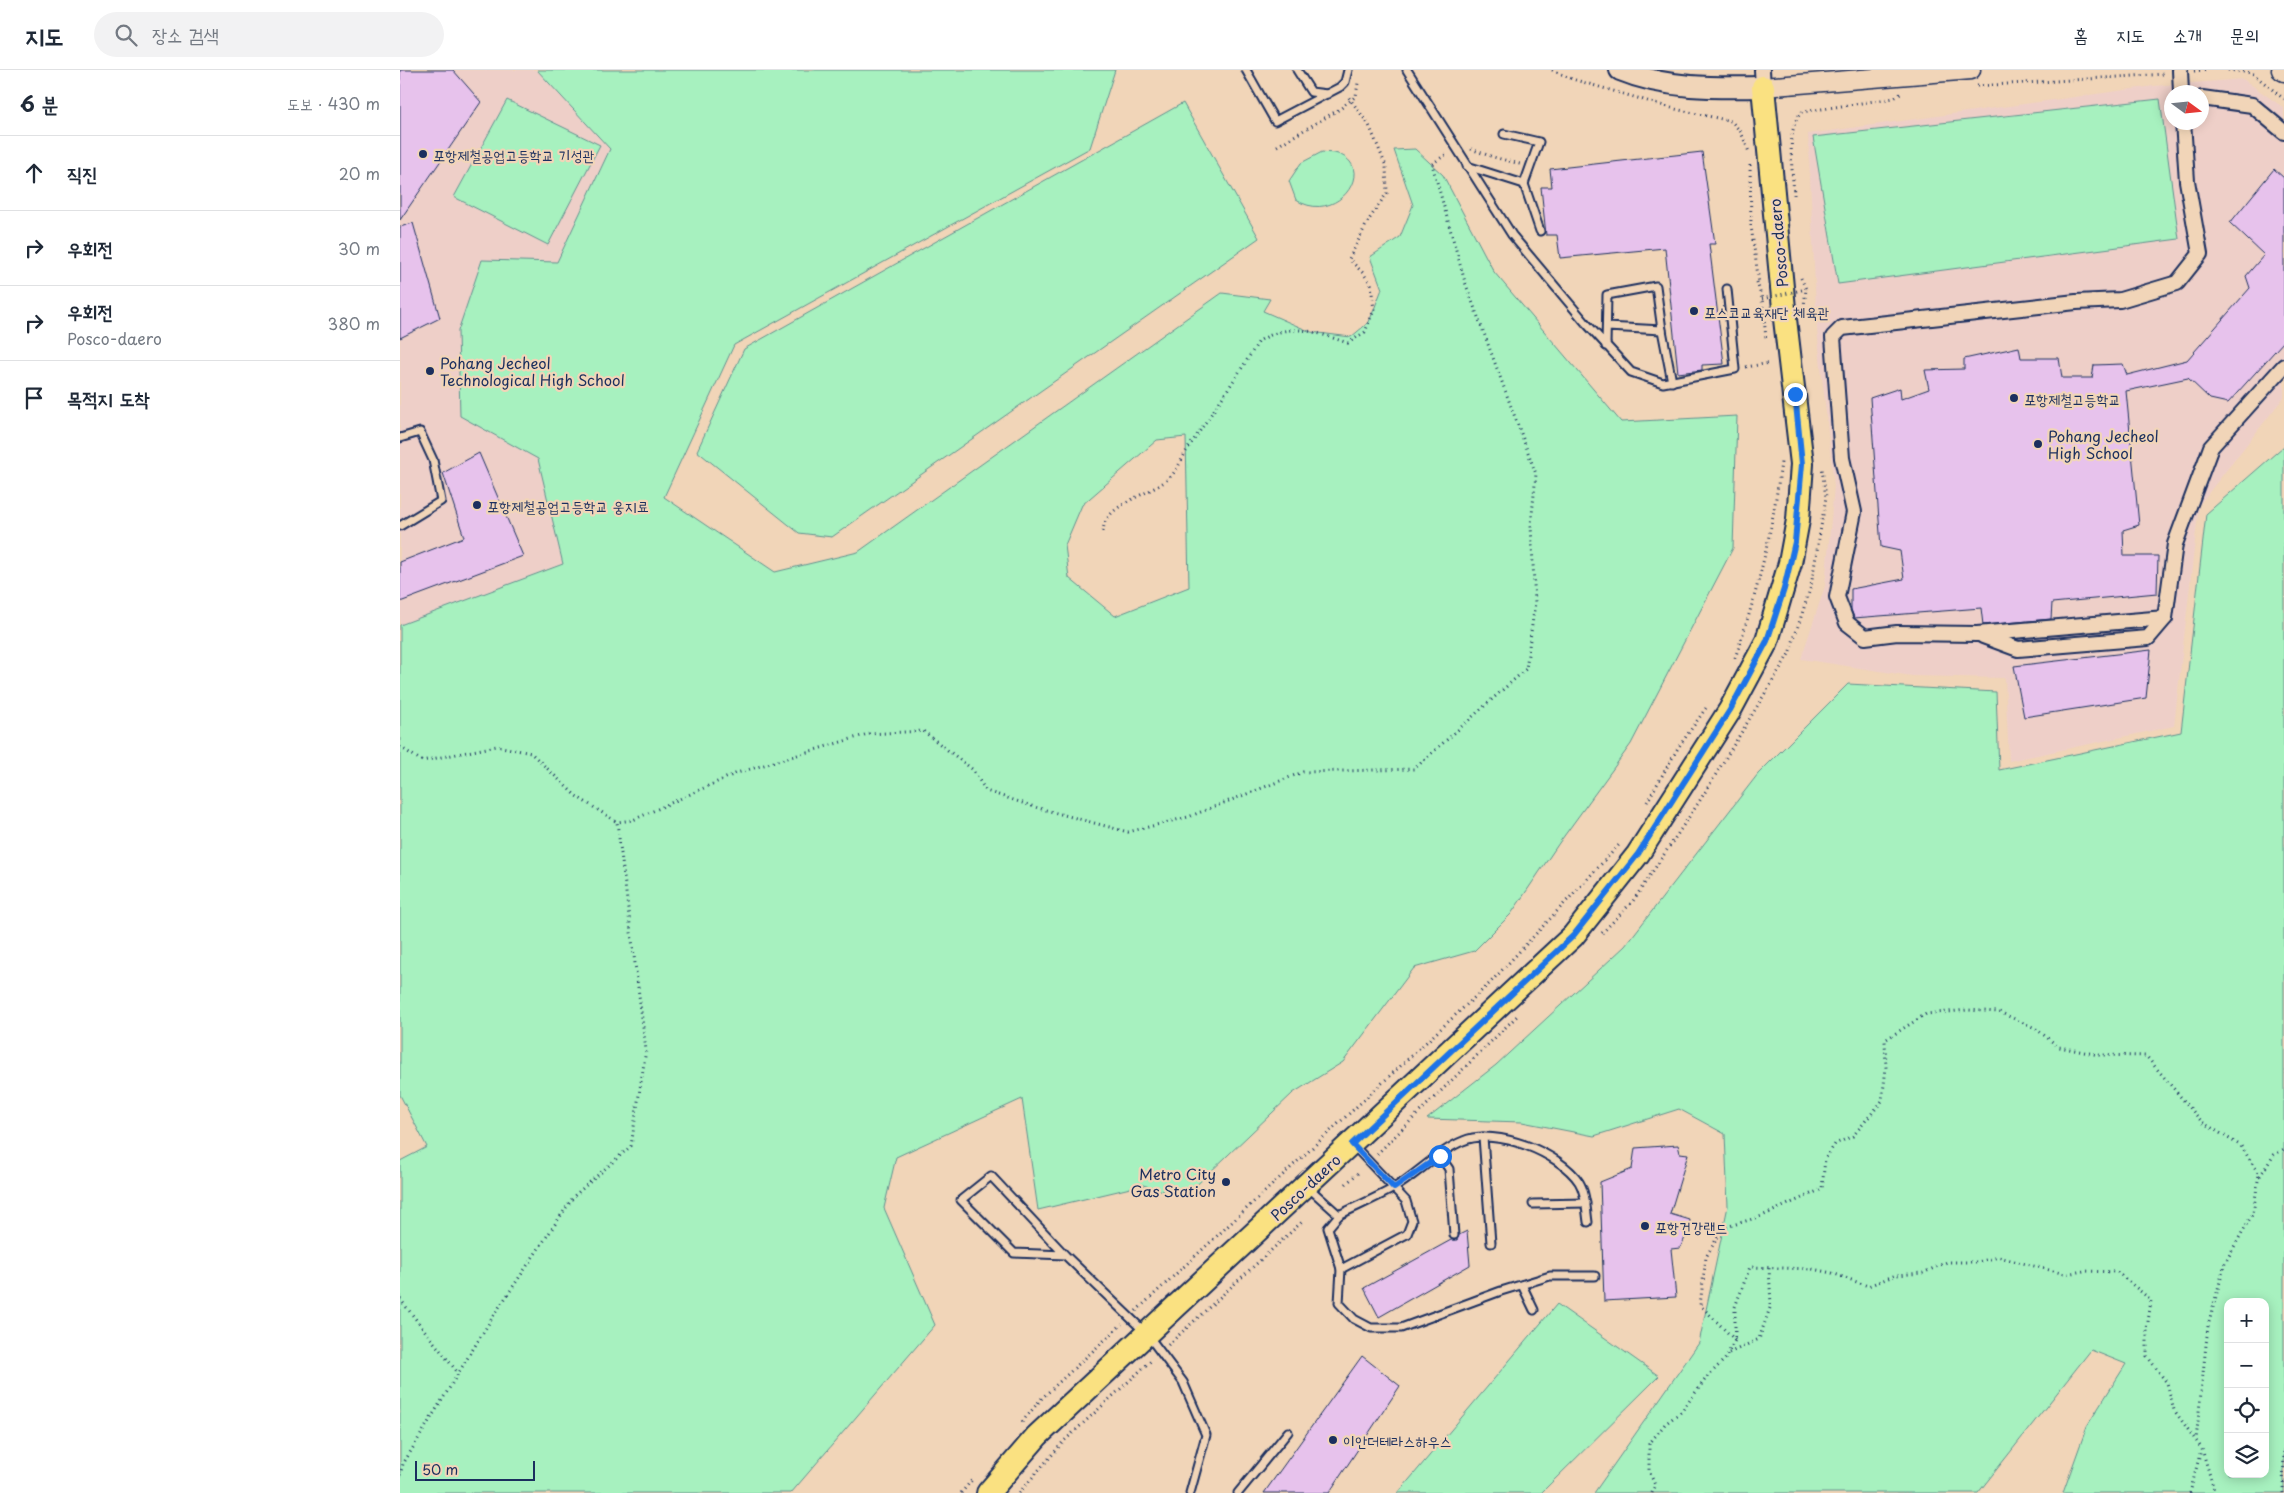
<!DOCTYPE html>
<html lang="ko">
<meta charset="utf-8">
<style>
body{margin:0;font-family:"Playpen Sans","Poor Story",sans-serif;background:#f2f2f3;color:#1f2937}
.controls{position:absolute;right:15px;bottom:15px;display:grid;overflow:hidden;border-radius:10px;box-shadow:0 2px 12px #0003}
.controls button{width:45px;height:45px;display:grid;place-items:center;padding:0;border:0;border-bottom:1px solid #e0e1e3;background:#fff;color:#1f2937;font:25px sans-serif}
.compass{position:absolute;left:1764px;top:15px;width:45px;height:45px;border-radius:50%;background:#fff;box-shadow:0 2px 12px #0003;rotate:105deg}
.scale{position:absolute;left:15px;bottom:12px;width:120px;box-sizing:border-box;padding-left:5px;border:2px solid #1b2f5e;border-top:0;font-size:14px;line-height:18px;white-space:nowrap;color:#1b2f5e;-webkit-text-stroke:4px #f1d5b8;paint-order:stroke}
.stop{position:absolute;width:15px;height:15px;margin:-11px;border:4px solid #1a73e8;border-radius:50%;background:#fff}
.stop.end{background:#1a73e8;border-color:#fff;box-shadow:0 1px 5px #0008}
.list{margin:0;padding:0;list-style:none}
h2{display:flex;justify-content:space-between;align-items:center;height:65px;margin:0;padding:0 20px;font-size:21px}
h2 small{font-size:16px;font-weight:400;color:#747a83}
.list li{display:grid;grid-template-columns:32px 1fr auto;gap:15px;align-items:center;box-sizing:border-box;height:75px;padding:0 20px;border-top:1px solid #e0e1e3}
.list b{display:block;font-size:19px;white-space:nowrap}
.list p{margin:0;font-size:16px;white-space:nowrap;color:#747a83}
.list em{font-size:16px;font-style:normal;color:#747a83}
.icon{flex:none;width:28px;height:28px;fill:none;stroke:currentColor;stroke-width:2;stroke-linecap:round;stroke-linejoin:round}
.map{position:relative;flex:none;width:1884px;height:1423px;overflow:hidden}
header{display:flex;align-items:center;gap:30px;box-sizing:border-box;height:70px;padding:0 25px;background:#fff;border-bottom:1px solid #e0e1e3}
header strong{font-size:24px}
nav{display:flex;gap:28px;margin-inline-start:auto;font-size:18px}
.search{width:350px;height:45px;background:#f2f2f3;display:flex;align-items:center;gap:12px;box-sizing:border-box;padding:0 18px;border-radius:28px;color:#747a83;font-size:19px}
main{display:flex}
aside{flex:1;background:#fff}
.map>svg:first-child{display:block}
.built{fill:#eecfc8;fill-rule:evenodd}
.green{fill:#a7f1bf;stroke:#61908e;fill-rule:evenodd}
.building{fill:#e7c2ec;stroke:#1b2f5e}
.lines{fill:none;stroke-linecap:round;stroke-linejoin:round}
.service-casing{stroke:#1b2f5e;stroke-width:11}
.minor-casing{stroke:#1b2f5e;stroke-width:18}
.tertiary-casing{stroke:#1b2f5e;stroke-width:21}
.secondary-casing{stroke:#1b2f5e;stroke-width:24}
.primary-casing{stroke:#1b2f5e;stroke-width:26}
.path{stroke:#1b2f5e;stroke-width:3;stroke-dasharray:1 4;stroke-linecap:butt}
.service{stroke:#f1d5b8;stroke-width:7}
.minor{stroke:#f1d5b8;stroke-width:14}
.tertiary{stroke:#f1d5b8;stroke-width:18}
.secondary{stroke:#f1d5b8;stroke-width:20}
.primary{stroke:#fae181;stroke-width:22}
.path-bridge{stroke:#1b2f5e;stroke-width:3;stroke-dasharray:1 4;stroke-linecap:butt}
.route{stroke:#1a73e8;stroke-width:6}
.poi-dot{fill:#1b2f5e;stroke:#f1d5b8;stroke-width:2}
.labels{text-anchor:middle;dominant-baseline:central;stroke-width:4.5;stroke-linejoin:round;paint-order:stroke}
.poi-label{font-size:15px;fill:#1b2f5e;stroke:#f1d5b8;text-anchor:start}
.street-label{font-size:15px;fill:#1b2f5e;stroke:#f1d5b8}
</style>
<header>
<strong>지도</strong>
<div class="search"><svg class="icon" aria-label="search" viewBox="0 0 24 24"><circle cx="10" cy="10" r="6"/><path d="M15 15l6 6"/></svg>장소 검색</div>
<nav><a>홈</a><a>지도</a><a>소개</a><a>문의</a></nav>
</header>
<main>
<aside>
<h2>6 분<small>도보 · 430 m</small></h2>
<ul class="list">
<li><svg class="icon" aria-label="ahead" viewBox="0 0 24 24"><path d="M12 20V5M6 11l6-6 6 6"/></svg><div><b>직진</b></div><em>20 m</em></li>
<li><svg class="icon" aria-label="right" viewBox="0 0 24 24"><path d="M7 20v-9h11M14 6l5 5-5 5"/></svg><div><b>우회전</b></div><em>30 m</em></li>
<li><svg class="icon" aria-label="right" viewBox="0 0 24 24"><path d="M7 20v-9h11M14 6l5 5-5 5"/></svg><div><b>우회전</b><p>Posco-daero</p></div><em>380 m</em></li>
<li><svg class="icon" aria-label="arrive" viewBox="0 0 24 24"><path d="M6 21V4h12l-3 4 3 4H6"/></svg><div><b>목적지 도착</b></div></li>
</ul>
</aside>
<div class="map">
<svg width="1884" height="1423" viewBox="0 0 1884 1423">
<rect width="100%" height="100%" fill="#f1d5b8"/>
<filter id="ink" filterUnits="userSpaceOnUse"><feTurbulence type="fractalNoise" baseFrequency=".02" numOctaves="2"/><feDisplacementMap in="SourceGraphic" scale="10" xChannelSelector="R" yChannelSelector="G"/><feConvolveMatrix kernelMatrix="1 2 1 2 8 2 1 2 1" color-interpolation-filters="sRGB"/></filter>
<g filter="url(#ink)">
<!-- built -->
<g class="built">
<path d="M0 0H137L210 79 157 192 138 389 163 494 0 555Z"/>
<path d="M1843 9 1884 38V327L1799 435 1774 656 1609 691 1605 608 1512 606 1401 589 1425 516 1434 416 1417 260 1408 64 1754 16ZM1772 22H1802V52H1772Z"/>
</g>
<!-- green -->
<g class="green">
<path d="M137 0H715L690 78 334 275 264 427 375 502 458 482 822 223 870 229 863 241 911 262 951 267 969 252 982 219 970 187 1000 167 1013 135 994 80 1015 79 1043 105 1094 202 1221 352 1337 346 1333 478 1231 674 1159 773 1111 844 1074 881 1014 898 943 992 893 1023 784 1127 743 1115 638 1140 622 1029 496 1087 484 1138 535 1255 391 1423H0V1091L27 1077 0 1025V555L163 494 138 389 60 346 58 261 82 190 157 192 210 79ZM786 367 789 517 715 546 669 508 665 475 682 435 757 370Z"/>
<path d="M1760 29 1779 169 1438 214 1413 67Z"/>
<path d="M107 30 200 75 148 175 54 127Z"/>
<path d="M783 33 859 168 432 467 399 463 297 381 344 279Z"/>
<path d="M922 82C927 83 933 82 938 84 977 97 938 156 896 130L889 111 901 93Z"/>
<path d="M1884 376V1423H1663L1687 1356 1726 1294 1691 1280 1578 1423H1194L1299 1273 1328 1136 1325 1064 1279 1039 1194 1066 1122 1052 1027 1049 1096 995 1225 876 1358 704 1448 614 1596 622 1599 700 1781 662 1806 444ZM1828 1232H1865V1404H1828Z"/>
<path d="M1157 1234 1259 1306 1141 1423H998Z"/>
</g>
<!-- building -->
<g class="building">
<path d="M0 0H53L81 32 0 150Z"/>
<path d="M1302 82 1315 174H1309L1324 294 1302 295V300L1278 303 1265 178 1160 188 1157 165H1146L1141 117H1152L1150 99Z"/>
<path d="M1874 99 1884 108V271L1828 333 1810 329 1788 308 1726 321 1739 455 1723 460 1724 486H1758L1757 523 1652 533 1651 549 1583 555 1581 538 1454 548 1451 540V519L1504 509 1500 481 1481 477 1470 328 1500 318 1501 329 1529 319 1525 300 1564 299V289L1619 277 1621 288H1659L1662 308H1692L1694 295 1723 294 1727 305 1787 290 1850 218 1846 206 1864 185 1830 153Z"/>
<path d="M13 153 40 248 0 268V157Z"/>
<path d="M79 383 123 486 0 532V492L64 467 43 403Z"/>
<path d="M1751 580 1746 628 1624 647 1614 596Z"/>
<path d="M1278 1075 1280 1083 1288 1084 1270 1144 1290 1150 1288 1162 1280 1178 1271 1179 1276 1227 1204 1231 1200 1112 1232 1099 1235 1078Z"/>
<path d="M1067 1161 1070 1195 979 1247 964 1218 1051 1170H1057L1059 1165Z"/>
<path d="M962 1286 1000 1316 929 1423H864Z"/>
</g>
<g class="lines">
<defs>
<g id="service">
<path d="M846 0 875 51 940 17 945 12 948 0"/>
<path d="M897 0 911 22 927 24"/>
<path d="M1007 0 1112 165 1185 252 1231 302 1263 313 1335 299 1327 219"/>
<path d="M1067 96 1124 114 1139 72 1104 64"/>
<path d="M1124 114 1140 161"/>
<path d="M1262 260 1272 312"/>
<path d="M1206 276 1207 225 1256 216 1262 260 1207 257"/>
<path d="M0 368 20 362 33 390 41 431 0 456"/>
<path d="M1083 1067 1091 1173"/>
<path d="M1040 1086 1049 1099 1054 1165"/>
<path d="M909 1118 939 1145C957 1136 976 1128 994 1118 1016 1105 1040 1080 1063 1071 1096 1057 1160 1083 1179 1112 1186 1123 1186 1139 1188 1152"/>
<path d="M1133 1134 1186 1133"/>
<path d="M939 1145 928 1158 941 1199 939 1233 954 1249 971 1258H1001L1101 1221 1150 1206H1195"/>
<path d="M665 1185 614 1183 561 1130 591 1106 665 1185 747 1264 783 1312 806 1365 790 1423"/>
<path d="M941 1199 1007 1164 1012 1151 1006 1131 954 1076"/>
<path d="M1122 1215 1134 1240"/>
<path d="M838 1423 888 1362"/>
</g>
<g id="minor">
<path d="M1362 0 1363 17"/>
<path d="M1780 0 1781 22"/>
<path d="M1802 28 1852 35 1884 62"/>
<path d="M1765 548 1577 564 1497 563 1465 567 1447 553 1437 527 1454 442 1442 388 1433 267 1442 258 1676 232 1720 230 1777 213 1800 184 1787 111 1783 52"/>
<path d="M1583 566 1618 579 1748 568 1765 548 1775 474 1811 377 1884 296"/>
</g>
<g id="tertiary">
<path d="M1881 0 1884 2"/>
<path d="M1363 17 1571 0"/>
</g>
<path id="secondary" d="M1220 0C1266 19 1314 18 1363 17"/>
<path id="primary" d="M588 1423 637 1366 1173 866 1238 784 1330 640 1367 571 1390 493 1398 450 1402 394 1385 249 1363 17"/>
</defs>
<!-- service casing -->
<use href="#service" class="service-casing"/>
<!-- minor casing -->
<use href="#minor" class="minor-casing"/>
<!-- tertiary casing -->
<use href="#tertiary" class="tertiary-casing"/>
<!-- secondary casing -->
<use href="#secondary" class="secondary-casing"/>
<!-- primary casing -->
<use href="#primary" class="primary-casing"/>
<!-- path -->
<g class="path">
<path d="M1152 0 1172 9 1275 39 1331 51 1341 62 1349 82"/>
<path d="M1828 0 1852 3 1884 29"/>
<path d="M1794 1 1806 0"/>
<path d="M1577 16 1766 4"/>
<path d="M877 76 940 39 956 26 958 13"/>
<path d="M1071 79 1093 87 1120 94"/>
<path d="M1350 95 1351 156 1359 213"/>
<path d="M1394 125C1393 103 1385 57 1402 42L1494 28 1502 23"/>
<path d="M1401 208 1406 219 1404 236"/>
<path d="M1357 212 1362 229 1366 268"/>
<path d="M1346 297 1370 293"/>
<path d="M703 462C704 432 754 425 771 406 778 399 782 388 787 380 811 344 836 308 859 271 892 251 914 262 948 273L965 262 974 240 971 214 963 203 949 189 968 151 987 123 986 96 969 55 947 25"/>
<path d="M1335 588C1357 524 1373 460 1381 392"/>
<path d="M0 677 22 691 97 676 131 683 176 726 217 752"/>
<path d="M1247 732 1278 678 1306 638"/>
<path d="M1202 863 1233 831 1299 732 1389 584 1411 516 1426 427 1422 399"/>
<path d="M977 1084 1117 946"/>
<path d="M1860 1106 1874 1085 1884 1079"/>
<path d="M946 1114 960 1101"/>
<path d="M0 1229 58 1303"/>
<path d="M736 1241 1089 914 1219 775"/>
<path d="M1335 1270 1300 1235 1306 1187 1323 1158 1362 1146 1422 1119 1425 1089 1435 1074 1453 1066 1482 1031 1486 998 1485 970 1526 944 1568 940 1599 942 1635 958 1659 977 1699 985 1746 986 1802 1052 1841 1076 1859 1104 1853 1143 1825 1193 1808 1256 1796 1370"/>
<path d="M768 1275 903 1151"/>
<path d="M1329 1283 1359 1269 1371 1235 1369 1198"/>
<path d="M622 1352 642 1328 722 1254"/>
<path d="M0 1405 3 1394 92 1248 174 1126 231 1076 246 980 217 752 233 750 337 703 468 664 523 661 572 699 586 721 638 738 728 762 788 747 903 702 1014 699 1126 599 1135 533 1131 455 1136 404 1065 212 1032 94 1048 83"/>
<path d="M561 1423 572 1410"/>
<path d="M619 1423 664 1371 753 1289"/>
<path d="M1252 1423 1255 1415 1249 1401V1374L1265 1354 1281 1342 1307 1307 1325 1289 1335 1270V1237L1350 1197 1412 1199 1432 1203 1468 1216 1496 1205 1523 1203 1547 1192H1577L1599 1187 1665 1204 1684 1201 1717 1202 1751 1230 1747 1259V1286L1767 1313 1774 1340 1802 1379 1815 1423"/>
<path d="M1790 1423 1801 1380"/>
<path d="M1883 1423 1884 1379"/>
</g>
<!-- service -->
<use href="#service" class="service"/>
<!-- minor -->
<use href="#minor" class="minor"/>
<!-- tertiary -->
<use href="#tertiary" class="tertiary"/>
<!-- secondary -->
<use href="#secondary" class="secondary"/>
<!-- primary -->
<use href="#primary" class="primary"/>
<!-- path-bridge -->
<path class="path-bridge" d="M1362 229 1406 219"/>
</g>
</g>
<g class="lines" filter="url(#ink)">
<!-- route -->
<path class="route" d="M1040 1086 994 1118 952 1074 1173 866 1238 784 1330 640 1367 571 1384 519 1395 472 1402 394 1395 324"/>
</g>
<!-- markers -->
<g class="poi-dot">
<circle cx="23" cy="84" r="5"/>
<circle cx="1294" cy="241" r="5"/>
<circle cx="30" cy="301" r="5"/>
<circle cx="1614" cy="328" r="5"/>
<circle cx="1638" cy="374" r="5"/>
<circle cx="77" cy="435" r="5"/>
<circle cx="826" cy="1112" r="5"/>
<circle cx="1245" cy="1156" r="5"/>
<circle cx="933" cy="1370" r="5"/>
</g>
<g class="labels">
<!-- poi labels -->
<g class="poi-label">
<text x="33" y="84">포항제철공업고등학교 기성관</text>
<text x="1304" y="241">포스코교육재단 체육관</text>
<text x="40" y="292">Pohang Jecheol<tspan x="40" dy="17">Technological High School</tspan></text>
<text x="1624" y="328">포항제철고등학교</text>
<text x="1648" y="365">Pohang Jecheol<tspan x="1648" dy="17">High School</tspan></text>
<text x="87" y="435">포항제철공업고등학교 웅지료</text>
<text x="816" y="1103" text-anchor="end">Metro City<tspan x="816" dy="17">Gas Station</tspan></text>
<text x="1255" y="1156">포항건강랜드</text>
<text x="943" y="1370">이안더테라스하우스</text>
</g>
<!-- street labels -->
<g class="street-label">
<text transform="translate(1378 173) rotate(-95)">Posco-daero</text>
<text transform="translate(905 1117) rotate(-43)">Posco-daero</text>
</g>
</g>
</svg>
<div class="controls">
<button>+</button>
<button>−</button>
<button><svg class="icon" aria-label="locate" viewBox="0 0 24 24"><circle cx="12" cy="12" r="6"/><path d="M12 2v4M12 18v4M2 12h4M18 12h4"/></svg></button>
<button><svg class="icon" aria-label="layers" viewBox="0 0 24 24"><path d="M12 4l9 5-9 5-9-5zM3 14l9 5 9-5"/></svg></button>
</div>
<svg class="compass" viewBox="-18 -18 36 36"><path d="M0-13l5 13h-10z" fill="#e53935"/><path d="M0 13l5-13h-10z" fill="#747a83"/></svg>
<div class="scale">50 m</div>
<div class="stop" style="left:1040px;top:1086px"></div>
<div class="stop end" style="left:1395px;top:324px"></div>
</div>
</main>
